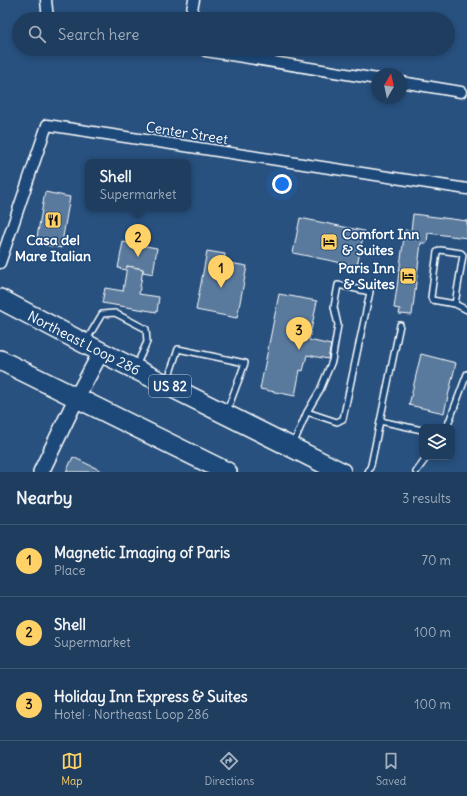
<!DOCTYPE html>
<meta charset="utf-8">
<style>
body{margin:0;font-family:Delius,sans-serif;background:#264465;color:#f1f3f6}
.controls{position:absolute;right:12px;bottom:12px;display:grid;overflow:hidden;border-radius:8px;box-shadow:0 2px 6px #0003}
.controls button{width:36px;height:36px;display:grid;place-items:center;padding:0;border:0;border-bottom:1px solid #3c5674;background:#1e3d5f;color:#f1f3f6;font:20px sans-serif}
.compass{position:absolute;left:371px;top:68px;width:36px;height:36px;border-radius:50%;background:#1e3d5f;box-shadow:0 2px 6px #0003;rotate:9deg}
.you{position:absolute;left:282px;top:184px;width:14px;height:14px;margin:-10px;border:3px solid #fff;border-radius:50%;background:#1a73e8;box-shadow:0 0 0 6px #1a73e833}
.badge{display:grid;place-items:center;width:26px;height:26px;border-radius:50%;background:#ffd166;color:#111;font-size:13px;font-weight:700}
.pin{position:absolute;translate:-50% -33px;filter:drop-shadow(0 1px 2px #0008)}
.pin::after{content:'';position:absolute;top:21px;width:14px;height:12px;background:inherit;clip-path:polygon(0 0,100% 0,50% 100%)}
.popup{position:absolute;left:85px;top:159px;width:106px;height:52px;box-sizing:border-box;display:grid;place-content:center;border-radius:8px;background:#1e3d5f;filter:drop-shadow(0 1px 3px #0005);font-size:13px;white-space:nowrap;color:#a1aebd}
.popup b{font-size:15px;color:#f1f3f6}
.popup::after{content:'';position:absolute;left:50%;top:100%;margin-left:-8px;border:8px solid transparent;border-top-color:#1e3d5f}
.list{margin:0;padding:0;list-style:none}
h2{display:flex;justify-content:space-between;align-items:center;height:52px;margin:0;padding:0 16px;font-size:17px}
h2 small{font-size:13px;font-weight:400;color:#a1aebd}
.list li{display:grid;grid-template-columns:26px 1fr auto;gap:12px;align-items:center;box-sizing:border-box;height:72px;padding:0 16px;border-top:1px solid #3c5674}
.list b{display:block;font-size:15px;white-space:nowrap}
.list p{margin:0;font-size:13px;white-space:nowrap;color:#a1aebd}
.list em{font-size:13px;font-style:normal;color:#a1aebd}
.icon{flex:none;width:22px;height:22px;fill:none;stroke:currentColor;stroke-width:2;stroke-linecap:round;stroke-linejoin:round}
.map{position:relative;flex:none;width:467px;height:472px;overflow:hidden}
.search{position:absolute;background:#1e3d5f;box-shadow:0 2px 6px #0003;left:12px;right:12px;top:12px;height:44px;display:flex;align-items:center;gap:10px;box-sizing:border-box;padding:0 14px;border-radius:22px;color:#a1aebd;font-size:15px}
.sheet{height:268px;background:#1e3d5f}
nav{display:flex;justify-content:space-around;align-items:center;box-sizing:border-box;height:56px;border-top:1px solid #3c5674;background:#1e3d5f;font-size:11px;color:#a1aebd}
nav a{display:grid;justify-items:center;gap:2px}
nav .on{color:#ffd166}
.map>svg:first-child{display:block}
.building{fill:#5a7a9d;stroke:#fff}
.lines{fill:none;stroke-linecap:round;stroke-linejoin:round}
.lane-casing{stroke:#fff;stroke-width:8}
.street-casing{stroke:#fff;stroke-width:13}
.secondary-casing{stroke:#fff;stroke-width:18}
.highway-casing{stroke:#fff;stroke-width:22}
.lane{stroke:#1f4a7a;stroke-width:5}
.street{stroke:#1f4a7a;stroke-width:10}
.secondary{stroke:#1f4a7a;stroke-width:15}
.highway{stroke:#1f4a7a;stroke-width:19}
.labels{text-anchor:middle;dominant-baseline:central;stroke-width:3;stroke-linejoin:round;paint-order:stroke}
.shield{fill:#1f4a7a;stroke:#bcc9d7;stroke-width:1}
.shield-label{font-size:13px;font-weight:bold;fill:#fff}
.street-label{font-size:14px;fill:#fff;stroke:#1f4a7a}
.poi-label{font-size:14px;font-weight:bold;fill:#fff;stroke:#1f4a7a;text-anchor:start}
</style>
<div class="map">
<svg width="467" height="472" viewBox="0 0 467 472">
<rect width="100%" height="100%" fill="#28517f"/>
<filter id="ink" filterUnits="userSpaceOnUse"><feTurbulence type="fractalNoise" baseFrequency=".025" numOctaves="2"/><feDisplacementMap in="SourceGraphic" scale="8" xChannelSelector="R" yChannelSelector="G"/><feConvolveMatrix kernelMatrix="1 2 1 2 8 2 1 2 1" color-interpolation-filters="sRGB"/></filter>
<g filter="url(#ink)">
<!-- building -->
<g class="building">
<path d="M45 192 70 197 61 248 36 243Z"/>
<path d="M413 214 467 221V238L428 233 427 243H421L412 315 399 314 400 309 394 308 405 230 411 231Z"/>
<path d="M300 218 364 231 357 266 293 253Z"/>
<path d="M123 242 157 248 153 274 143 272V269L127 266 126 270 118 268Z"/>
<path d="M207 251 225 254 224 262 247 266 237 318 196 310Z"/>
<path d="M127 266 143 269 139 294 159 297 157 312 102 303 105 288 123 291Z"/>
<path d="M279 294 317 301 309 340 331 345 328 359 307 355 303 371 300 370 295 396 260 389Z"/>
<path d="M421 354 456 363 444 413 409 405Z"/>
<path d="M73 457 104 472H66Z"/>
</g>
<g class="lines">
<defs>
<g id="lane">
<path d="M455 304 463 255 461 253 440 250 437 252 431 297 432 300 455 304 467 310"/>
<path d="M86 341 102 314 115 313 146 329 147 342 136 366"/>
<path d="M167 382 178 349 245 363 227 411"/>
<path d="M380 421 422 430"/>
<path d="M447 427 467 374"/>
<path d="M293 445 307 412 320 390 332 361 338 325 334 307 338 285 370 292 343 419 337 422 307 412"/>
<path d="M368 472 371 465 400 325"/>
<path d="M416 472 427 457"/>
</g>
<g id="street">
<path d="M46 0 48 19"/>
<path d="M190 19 194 0"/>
<path d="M203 49 206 51 377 79"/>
<path d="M401 82 461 92"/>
<path d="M0 263 47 125 467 189"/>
</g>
<path id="secondary" d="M41 472 77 397 101 352"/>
<g id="highway">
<path d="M0 299 101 352 341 472"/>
<path d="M0 360 227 472"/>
</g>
</defs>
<!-- lane casing -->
<use href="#lane" class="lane-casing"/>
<!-- street casing -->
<use href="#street" class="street-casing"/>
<!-- secondary casing -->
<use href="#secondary" class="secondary-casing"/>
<!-- highway casing -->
<use href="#highway" class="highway-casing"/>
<!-- lane -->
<use href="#lane" class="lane"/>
<!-- street -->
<use href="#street" class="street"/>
<!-- secondary -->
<use href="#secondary" class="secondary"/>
<!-- highway -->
<use href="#highway" class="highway"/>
</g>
</g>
<!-- icons -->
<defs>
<symbol id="restaurant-square" viewBox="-11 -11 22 22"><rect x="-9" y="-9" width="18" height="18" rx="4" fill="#ffd166" stroke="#1f4a7a"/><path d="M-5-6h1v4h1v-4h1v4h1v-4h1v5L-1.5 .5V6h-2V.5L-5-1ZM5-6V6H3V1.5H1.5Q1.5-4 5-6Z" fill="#111"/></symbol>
<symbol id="hotel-square" viewBox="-11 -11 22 22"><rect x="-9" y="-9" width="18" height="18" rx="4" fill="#ffd166" stroke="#1f4a7a"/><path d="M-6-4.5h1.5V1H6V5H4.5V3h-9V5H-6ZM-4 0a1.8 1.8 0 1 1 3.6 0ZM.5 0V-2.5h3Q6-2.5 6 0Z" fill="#111"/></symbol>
</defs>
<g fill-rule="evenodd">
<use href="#restaurant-square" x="43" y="210" width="20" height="20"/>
<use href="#hotel-square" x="319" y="232" width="20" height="20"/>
<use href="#hotel-square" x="398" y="266" width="20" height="20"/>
</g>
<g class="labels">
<!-- shield labels -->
<rect class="shield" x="149" y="375" width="42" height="22" rx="3"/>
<g class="shield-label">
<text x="170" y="386">US 82</text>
</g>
<!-- street labels -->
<g class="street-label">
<text transform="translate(187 133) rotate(9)">Center Street</text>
<text transform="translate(84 343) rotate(27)">Northeast Loop 286</text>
</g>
<!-- poi labels -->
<g class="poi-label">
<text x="342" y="234">Comfort Inn<tspan x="342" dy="16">&amp; Suites</tspan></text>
<text x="53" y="240" text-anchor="middle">Casa del<tspan x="53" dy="16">Mare Italian</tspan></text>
<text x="395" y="268" text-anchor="end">Paris Inn<tspan x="395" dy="16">&amp; Suites</tspan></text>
</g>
</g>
</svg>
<div class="controls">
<button><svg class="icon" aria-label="layers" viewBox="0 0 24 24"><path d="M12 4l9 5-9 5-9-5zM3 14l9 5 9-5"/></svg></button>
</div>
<svg class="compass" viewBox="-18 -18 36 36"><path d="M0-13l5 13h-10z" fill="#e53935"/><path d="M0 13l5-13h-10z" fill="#a1aebd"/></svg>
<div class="you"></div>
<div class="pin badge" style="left:221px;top:288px">1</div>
<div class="pin badge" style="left:138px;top:257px">2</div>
<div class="popup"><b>Shell</b>Supermarket</div>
<div class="pin badge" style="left:299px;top:350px">3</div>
<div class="search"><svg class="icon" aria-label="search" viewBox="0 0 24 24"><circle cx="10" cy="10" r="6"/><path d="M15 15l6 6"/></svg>Search here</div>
</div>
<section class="sheet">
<h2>Nearby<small>3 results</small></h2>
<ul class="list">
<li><span class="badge">1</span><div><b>Magnetic Imaging of Paris</b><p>Place</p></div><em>70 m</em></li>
<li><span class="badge">2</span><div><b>Shell</b><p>Supermarket</p></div><em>100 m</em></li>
<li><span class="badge">3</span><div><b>Holiday Inn Express &amp; Suites</b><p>Hotel · Northeast Loop 286</p></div><em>100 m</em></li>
</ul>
</section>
<nav>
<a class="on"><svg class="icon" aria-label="map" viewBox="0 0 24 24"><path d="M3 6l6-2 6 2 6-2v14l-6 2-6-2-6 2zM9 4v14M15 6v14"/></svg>Map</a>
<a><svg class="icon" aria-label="directions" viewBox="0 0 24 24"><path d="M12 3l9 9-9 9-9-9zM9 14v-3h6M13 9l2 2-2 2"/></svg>Directions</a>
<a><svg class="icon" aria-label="saved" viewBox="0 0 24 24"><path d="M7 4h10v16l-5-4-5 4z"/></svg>Saved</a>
</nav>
